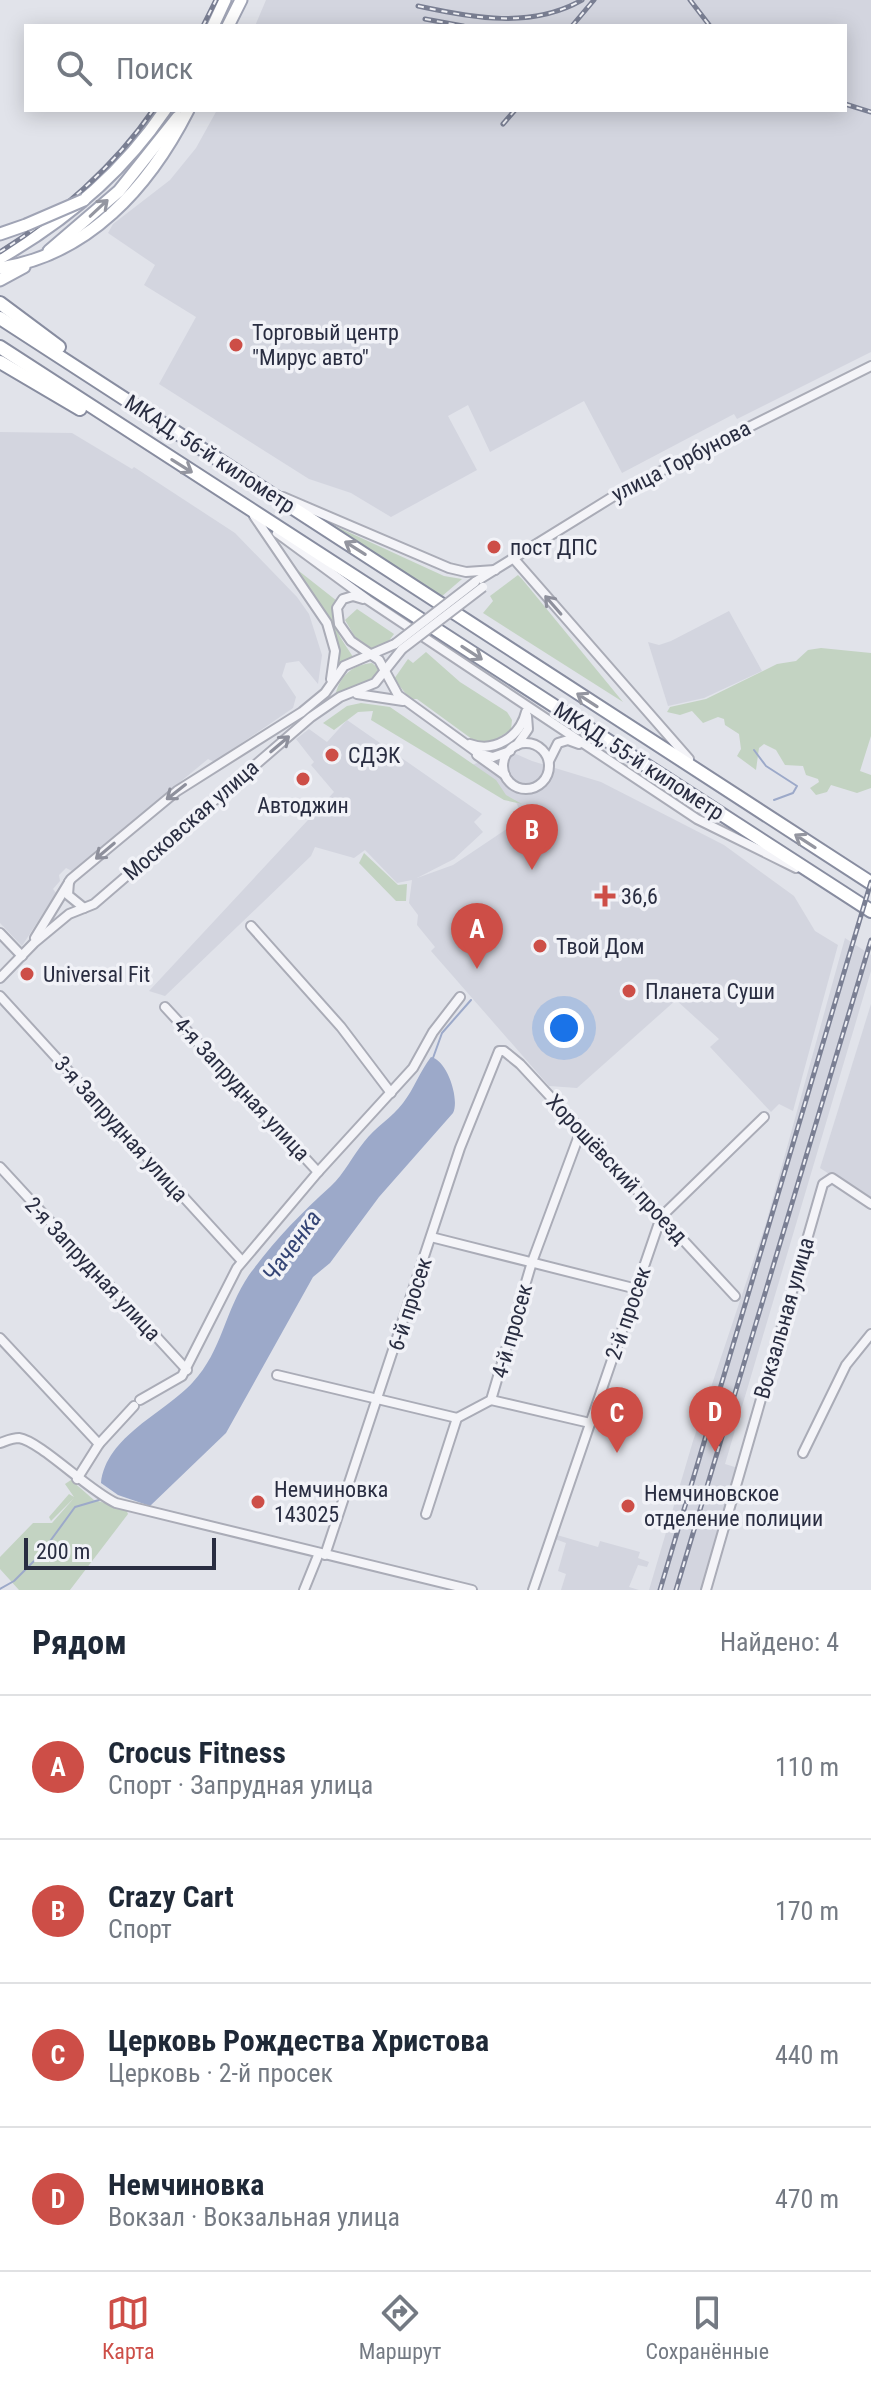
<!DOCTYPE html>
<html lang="ru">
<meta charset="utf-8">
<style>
body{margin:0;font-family:"Roboto Condensed",sans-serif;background:#f2f2f3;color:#1f2937}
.scale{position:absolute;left:24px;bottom:20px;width:192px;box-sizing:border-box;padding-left:8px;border:4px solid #292d41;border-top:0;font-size:22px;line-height:28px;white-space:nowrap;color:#292d41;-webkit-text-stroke:6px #f1f2f7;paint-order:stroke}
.you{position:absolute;left:564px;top:1028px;width:28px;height:28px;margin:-20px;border:6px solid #fff;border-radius:50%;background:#1a73e8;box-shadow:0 0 0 12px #1a73e833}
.badge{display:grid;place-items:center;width:52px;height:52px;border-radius:50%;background:#cd4e47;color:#fff;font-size:26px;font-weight:700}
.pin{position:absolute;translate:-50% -66px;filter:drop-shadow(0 2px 4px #0008)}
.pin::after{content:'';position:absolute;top:42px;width:28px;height:24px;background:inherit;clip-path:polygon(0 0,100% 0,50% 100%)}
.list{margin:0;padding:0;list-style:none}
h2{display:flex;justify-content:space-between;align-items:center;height:104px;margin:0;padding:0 32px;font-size:34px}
h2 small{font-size:26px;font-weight:400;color:#747a83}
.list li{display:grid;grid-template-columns:52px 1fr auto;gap:24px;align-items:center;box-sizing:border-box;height:144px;padding:0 32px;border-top:2px solid #e0e1e3}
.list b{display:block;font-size:30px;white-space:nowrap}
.list p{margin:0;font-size:26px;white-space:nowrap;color:#747a83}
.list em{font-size:26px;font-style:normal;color:#747a83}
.icon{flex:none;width:44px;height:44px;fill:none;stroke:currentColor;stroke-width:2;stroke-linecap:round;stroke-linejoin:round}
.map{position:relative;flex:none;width:871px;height:1590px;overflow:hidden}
.search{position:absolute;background:#fff;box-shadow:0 4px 20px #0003;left:24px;right:24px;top:24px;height:88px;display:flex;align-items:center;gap:20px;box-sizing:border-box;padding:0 28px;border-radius:0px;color:#747a83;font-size:30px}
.sheet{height:680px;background:#fff}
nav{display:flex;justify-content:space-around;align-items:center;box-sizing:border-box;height:112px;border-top:2px solid #e0e1e3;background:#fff;font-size:22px;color:#747a83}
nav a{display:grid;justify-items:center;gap:4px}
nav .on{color:#cd4e47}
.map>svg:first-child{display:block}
.built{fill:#d3d5df}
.green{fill:#c3d3c2}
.water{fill:#9ca9c9}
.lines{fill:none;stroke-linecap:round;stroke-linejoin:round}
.stream{stroke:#9ca9c9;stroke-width:2}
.minor-casing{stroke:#aaacb7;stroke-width:12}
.major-casing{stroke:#a0a4b5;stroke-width:15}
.highway-casing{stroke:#888da0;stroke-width:16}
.minor{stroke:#f4f4f8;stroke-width:8}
.major{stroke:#fff;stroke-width:11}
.highway{stroke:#fff;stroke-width:12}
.rail-casing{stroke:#7a7f93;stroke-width:5}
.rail{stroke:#f1f2f7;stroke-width:2;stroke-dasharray:6;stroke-linecap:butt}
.minor-bridge-casing{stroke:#aaacb7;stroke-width:12;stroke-linecap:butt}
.major-bridge-casing{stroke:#a0a4b5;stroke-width:15;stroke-linecap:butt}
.minor-bridge{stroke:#f4f4f8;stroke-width:8}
.major-bridge{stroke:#fff;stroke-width:11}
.oneway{stroke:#9496a0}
.oneway2{stroke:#8e909c}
.poi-dot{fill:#cd4e47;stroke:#f1f2f7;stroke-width:3}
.labels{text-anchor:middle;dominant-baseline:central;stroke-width:7;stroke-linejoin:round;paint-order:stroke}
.poi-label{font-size:22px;fill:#292d41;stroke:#f1f2f7;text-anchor:start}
.street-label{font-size:22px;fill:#292d41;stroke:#f1f2f7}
.water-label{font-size:24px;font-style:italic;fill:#344475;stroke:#f1f2f7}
</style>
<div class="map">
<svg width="871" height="1590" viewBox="0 0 871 1590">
<rect width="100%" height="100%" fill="#e1e3ea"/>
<!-- built -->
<g class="built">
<path d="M266 0H871V352L737 419 734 414 622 473 584 401 490 452 468 405 448 416 477 470 391 517 351 493 309 479 159 384 196 317 144 285 155 265 108 233 113 224 170 180 196 148 217 110H845V26H255Z"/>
<path d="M0 432 72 433 132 469 134 467 235 533 297 597 309 614 322 655 318 684 299 661 286 663 282 676 296 697 293 708 214 762 208 759 72 871 66 868 59 875 60 881 53 889 56 893 22 946 0 923Z"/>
<path d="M729 611 762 671 704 698 668 706 648 642 659 645 671 641Z"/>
<path d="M347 720 482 814 474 822 483 832 454 859 417 878 453 865 523 818 516 802 499 796 472 765 482 761 493 744 532 761 601 782 724 845 794 896 815 931 838 945 793 1111 779 1104 771 1112 710 1047 719 1039 676 1000 577 1088 549 1086 431 951 435 947 417 925 418 915 409 903 412 880 397 883 365 850 354 858 315 847 311 856 165 996 149 991 334 792 311 765 314 762 296 739 309 729 327 742Z"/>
<path d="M845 938 871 955V971L725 1464 738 1468 702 1590H649L693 1441 766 1223Z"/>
<path d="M871 1004V1201L820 1168Z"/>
<path d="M557 1535 598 1547 600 1541 640 1552 638 1558 649 1562 647 1567 638 1565 629 1587 639 1590H561L566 1574 558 1571 566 1543 555 1539Z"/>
</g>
<!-- green -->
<g class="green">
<path d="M322 520 444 576 462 579 441 597Z"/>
<path d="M290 564 337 601C327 624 341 637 353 657L337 669V645Z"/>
<path d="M518 575 522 579 623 702 483 613 493 601 490 596Z"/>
<path d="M357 609 394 634C384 648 378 653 361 647L345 620Z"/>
<path d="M821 648 871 653V736L860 771 871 775V788L857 793 831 785 827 792 816 795 810 788 819 782 818 779 806 775 803 766 785 765 776 750 764 744 759 748 756 770 737 756 741 749 739 734 725 725 724 719 718 717 703 723 692 711 680 715 667 712 670 707 706 699 777 664 796 661 808 650Z"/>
<path d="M426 652 460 682 507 712 512 720 511 730 486 745 476 742 417 699H410L394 679 408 659 413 663Z"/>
<path d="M372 663 378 668C376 687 350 691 335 697 339 677 351 665 372 663Z"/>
<path d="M361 703 390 707 496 780 506 795 522 804 504 800 371 720 373 711 358 712 334 730 323 723 347 706Z"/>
<path d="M364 853 398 885 407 884 406 901H396L359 863Z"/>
<path d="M71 1480 94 1500 126 1509 128 1514 70 1590H19L0 1569V1557L33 1523H52L74 1498 51 1521 49 1517 69 1494 74 1497 65 1484Z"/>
</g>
<!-- water -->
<path class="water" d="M431 1057C447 1060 460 1099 453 1113L379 1197 330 1263 313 1277 226 1433 150 1506 118 1495 101 1483C106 1436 165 1413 193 1382 222 1351 225 1310 249 1275 274 1241 300 1214 331 1186 344 1174 353 1155 364 1142 375 1127 392 1118 403 1103 414 1089 420 1071 431 1057Z"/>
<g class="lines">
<!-- stream -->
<g class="stream">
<path d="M754 750 766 766 797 786 793 793 774 800"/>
<path d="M433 1058 442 1033 471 1000"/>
<path d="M0 1589 14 1581 40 1555 75 1507 99 1500"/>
</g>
<defs>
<g id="minor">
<path d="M283 497 449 568 466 572 495 570"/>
<path d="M254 516 327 623 335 651 331 679"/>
<path d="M277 533 368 600 697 819 796 868"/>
<path d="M514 559 689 759"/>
<path d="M475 582 627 488 871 366"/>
<path d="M363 599 353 596 343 599 337 608 339 624 351 641 379 660 398 695 478 753 493 757 510 751"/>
<path d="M357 694 403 701"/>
<circle cx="526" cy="766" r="23"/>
<path d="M470 744C494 753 520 737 526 712"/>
<path d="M517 745 528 729 527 716"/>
<path d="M477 755 505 775"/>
<path d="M549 761 558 743 568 740 579 744"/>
<path d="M69 882 68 895 84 908"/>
<path d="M251 926 341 1027 391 1093"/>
<path d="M0 933 22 956"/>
<path d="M35 938 71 879 177 791 302 712 325 693 344 666 395 644"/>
<path d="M0 978 34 943 69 914 94 904 311 717 340 697 375 683 402 649"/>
<path d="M0 996 242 1261"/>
<path d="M165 1007 318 1172"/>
<path d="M0 1167 187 1370"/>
<path d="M431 1237 637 1289"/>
<path d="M0 1338 99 1444"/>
<path d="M277 1375 457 1418"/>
<path d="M140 1400 182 1376 237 1268 318 1172 413 1068 433 1032 460 997"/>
<path d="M491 1400 590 1423"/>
<path d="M0 1443C6 1441 12 1438 19 1438 40 1441 89 1491 116 1503L472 1590"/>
<path d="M803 1453 846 1365 871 1334"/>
<path d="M77 1479 99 1444 134 1406"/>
<path d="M426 1514 457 1418 491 1400 532 1262 581 1130"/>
<path d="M325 1555 460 1148 499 1051H504L520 1064 735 1296"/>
<path d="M304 1590 319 1553"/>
<path d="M533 1590 661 1217 764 1117"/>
<path d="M706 1590 823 1184 832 1178 871 1204"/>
</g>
<g id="major">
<path d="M213 26 225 0"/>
<path d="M228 26 241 0"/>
<path d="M0 234 26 225"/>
<path d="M49 251 119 191 178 117"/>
<path d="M0 258C65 221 123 172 165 110"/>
<path d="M0 268C88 255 149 187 188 110"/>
<path d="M0 280 24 267"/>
</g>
<g id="highway">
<path d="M0 303 59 347"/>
<path d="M0 318 871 883"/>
<path d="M0 347 871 911"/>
<path d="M0 362 80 409"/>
</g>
</defs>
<!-- minor casing -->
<use href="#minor" class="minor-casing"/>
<!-- major casing -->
<use href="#major" class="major-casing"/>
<!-- highway casing -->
<use href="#highway" class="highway-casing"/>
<!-- minor -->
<use href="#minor" class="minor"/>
<!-- major -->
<use href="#major" class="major"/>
<!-- highway -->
<use href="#highway" class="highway"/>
<defs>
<g id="rail">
<path d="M690 0 710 26"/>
<path d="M418 6C473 18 531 29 582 0"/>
<path d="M425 19 463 26"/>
<path d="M203 26 216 0"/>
<path d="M572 26 594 0"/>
<path d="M845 104 871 112"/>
<path d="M503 124 515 110"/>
<path d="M0 252C57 216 115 166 153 110"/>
<path d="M660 1590 871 882"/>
<path d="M676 1590 871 940"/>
</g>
</defs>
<!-- rail casing -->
<use href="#rail" class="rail-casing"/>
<!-- rail -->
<use href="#rail" class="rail"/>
<defs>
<g id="minor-bridge">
<path d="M395 644 475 582"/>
<path d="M402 649 483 587"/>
</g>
<path id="major-bridge" d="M26 225 84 200"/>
</defs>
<!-- minor-bridge casing -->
<use href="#minor-bridge" class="minor-bridge-casing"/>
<!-- major-bridge casing -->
<use href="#major-bridge" class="major-bridge-casing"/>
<!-- minor-bridge -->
<use href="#minor-bridge" class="minor-bridge"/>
<!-- major-bridge -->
<use href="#major-bridge" class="major-bridge"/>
</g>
<!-- one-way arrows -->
<defs><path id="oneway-shaft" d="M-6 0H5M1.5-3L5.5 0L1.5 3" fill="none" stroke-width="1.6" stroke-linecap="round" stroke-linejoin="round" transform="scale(2)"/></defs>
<g class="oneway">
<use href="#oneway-shaft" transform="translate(99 208) rotate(-43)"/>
<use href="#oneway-shaft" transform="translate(182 466) rotate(32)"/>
<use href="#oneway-shaft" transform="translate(355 548) rotate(-148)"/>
<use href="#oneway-shaft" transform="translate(472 653) rotate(33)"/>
<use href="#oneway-shaft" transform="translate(587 700) rotate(-147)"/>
<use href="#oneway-shaft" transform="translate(805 841) rotate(-147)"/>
</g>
<g class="oneway2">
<use href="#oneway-shaft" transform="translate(553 605) rotate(-131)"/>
<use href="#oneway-shaft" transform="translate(280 744) rotate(-40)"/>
<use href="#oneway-shaft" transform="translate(176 792) rotate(142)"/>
<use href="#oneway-shaft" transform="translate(105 851) rotate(140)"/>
</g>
<!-- markers -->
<g class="poi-dot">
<circle cx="236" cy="345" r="8"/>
<circle cx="494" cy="547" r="8"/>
<circle cx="332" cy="755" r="8"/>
<circle cx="303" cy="779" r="8"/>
<path d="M601 884h8v8h8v8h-8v8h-8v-8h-8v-8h8z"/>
<circle cx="540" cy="946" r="8"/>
<circle cx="27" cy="974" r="8"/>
<circle cx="629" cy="991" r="8"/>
<circle cx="258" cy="1502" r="8"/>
<circle cx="628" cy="1506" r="8"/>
</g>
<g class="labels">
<!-- poi labels -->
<g class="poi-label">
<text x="252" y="332">Торговый центр<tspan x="252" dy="25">"Мирус авто"</tspan></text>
<text x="510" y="547">пост ДПС</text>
<text x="348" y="755">СДЭК</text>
<text x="303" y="805" text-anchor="middle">Автоджин</text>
<text x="621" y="896">36,6</text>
<text x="556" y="946">Твой Дом</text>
<text x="43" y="974">Universal Fit</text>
<text x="645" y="991">Планета Суши</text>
<text x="274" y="1489">Немчиновка<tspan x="274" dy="25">143025</tspan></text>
<text x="644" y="1493">Немчиновское<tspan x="644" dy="25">отделение полиции</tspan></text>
</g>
<!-- street labels -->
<g class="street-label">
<text transform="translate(210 454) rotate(33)">МКАД, 56-й километр</text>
<text transform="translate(681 461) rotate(-27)">улица Горбунова</text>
<text transform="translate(639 761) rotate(33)">МКАД, 55-й километр</text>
<text transform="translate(191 820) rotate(-41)">Московская улица</text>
<text transform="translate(242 1089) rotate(47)">4-я Запрудная улица</text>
<text transform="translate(121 1129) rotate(48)">3-я Запрудная улица</text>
<text transform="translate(617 1169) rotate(47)">Хорошёвский проезд</text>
<text transform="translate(93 1269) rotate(47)">2-я Запрудная улица</text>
<text transform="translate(410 1304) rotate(-72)">6-й просек</text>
<text transform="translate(628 1313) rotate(-71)">2-й просек</text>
<text transform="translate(784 1318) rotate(-74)">Вокзальная улица</text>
<text transform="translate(512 1331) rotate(-74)">4-й просек</text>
</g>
<!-- water labels -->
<g class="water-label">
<text transform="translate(292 1246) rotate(-54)">Чаченка</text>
</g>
</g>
</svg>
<div class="scale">200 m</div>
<div class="you"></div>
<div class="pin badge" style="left:477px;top:969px">A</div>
<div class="pin badge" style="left:532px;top:870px">B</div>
<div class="pin badge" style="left:617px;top:1453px">C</div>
<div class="pin badge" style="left:715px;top:1452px">D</div>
<div class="search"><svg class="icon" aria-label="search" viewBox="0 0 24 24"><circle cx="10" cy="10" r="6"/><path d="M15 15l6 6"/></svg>Поиск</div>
</div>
<section class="sheet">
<h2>Рядом<small>Найдено: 4</small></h2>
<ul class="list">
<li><span class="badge">A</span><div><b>Crocus Fitness</b><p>Спорт · Запрудная улица</p></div><em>110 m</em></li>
<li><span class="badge">B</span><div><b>Crazy Cart</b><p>Спорт</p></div><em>170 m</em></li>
<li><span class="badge">C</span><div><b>Церковь Рождества Христова</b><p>Церковь · 2-й просек</p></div><em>440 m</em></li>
<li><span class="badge">D</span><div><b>Немчиновка</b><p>Вокзал · Вокзальная улица</p></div><em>470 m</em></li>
</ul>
</section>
<nav>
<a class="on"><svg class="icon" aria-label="map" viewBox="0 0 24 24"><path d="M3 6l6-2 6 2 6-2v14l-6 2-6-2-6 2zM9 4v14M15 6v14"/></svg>Карта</a>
<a><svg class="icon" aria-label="directions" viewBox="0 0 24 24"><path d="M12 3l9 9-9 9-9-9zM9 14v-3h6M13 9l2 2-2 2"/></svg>Маршрут</a>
<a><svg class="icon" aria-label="saved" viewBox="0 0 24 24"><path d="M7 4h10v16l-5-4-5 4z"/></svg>Сохранённые</a>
</nav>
